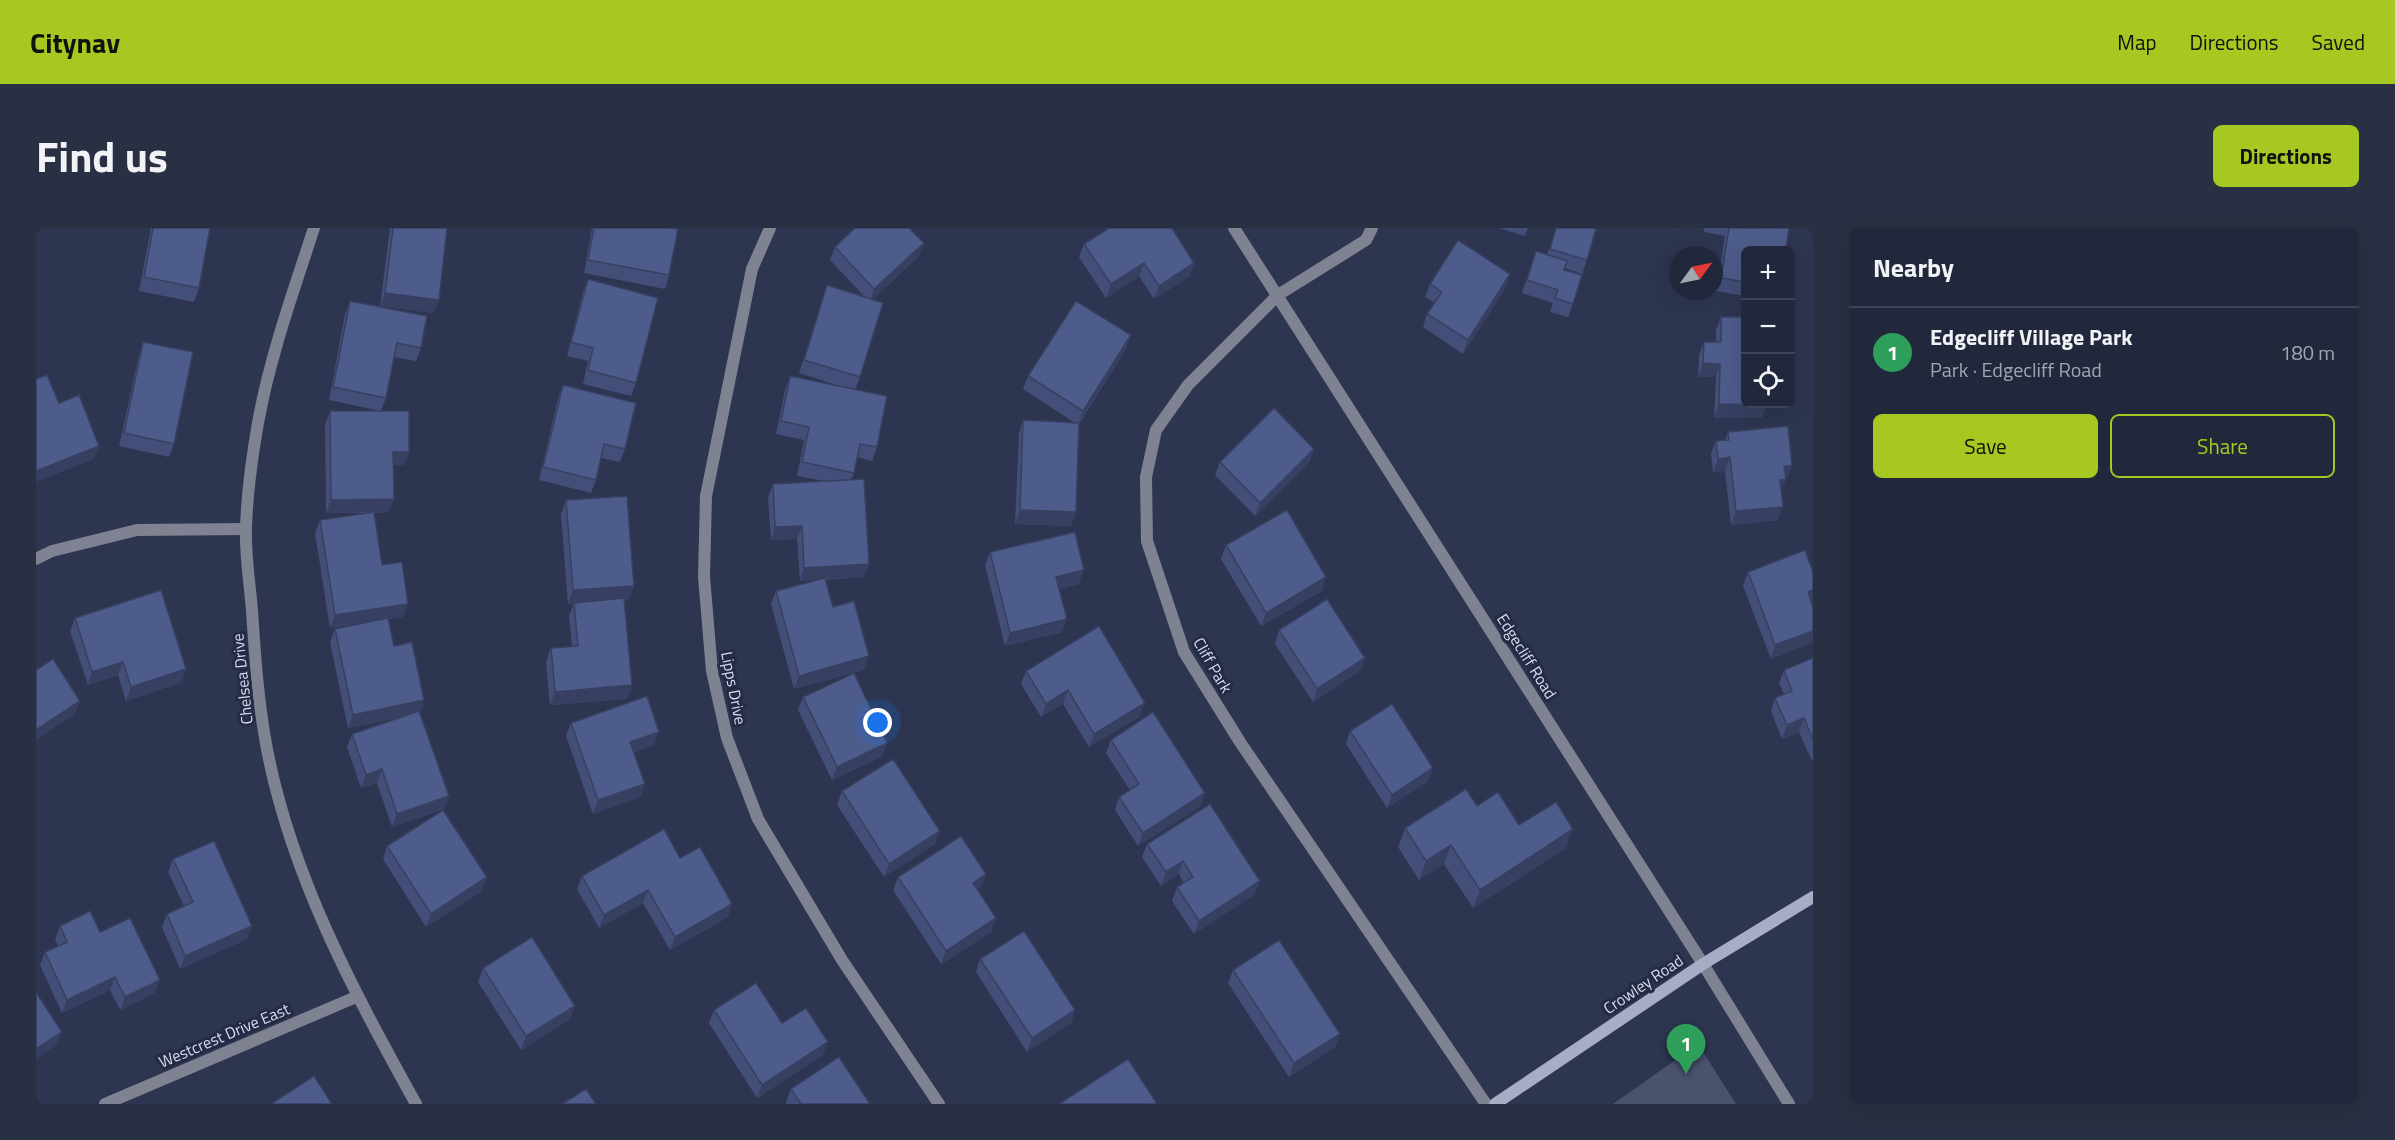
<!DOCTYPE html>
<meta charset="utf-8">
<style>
body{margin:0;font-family:"Titillium Web",sans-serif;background:#2a3043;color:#f1f3f6}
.controls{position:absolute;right:18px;top:18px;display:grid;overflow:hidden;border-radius:9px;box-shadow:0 6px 24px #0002}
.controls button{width:54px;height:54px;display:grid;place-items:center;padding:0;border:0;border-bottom:2px solid #3f4456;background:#22283c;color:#f1f3f6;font:30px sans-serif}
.compass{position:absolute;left:1633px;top:18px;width:54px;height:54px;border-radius:50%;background:#22283c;box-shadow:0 6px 24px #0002;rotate:57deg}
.you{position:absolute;left:842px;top:495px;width:21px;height:21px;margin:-15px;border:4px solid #fff;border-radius:50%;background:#1a73e8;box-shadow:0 0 0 9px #1a73e833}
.badge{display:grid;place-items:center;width:39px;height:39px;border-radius:50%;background:#a6c820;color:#fff;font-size:20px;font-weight:700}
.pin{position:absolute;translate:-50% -50px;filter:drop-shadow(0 2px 3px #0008)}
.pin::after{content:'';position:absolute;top:32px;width:21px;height:18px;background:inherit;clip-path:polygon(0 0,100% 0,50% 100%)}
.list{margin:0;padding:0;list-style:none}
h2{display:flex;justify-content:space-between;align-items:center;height:78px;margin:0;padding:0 24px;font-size:26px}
h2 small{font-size:20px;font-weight:400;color:#a2a6af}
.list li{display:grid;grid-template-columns:39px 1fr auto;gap:18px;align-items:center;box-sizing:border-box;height:90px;padding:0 24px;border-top:2px solid #3f4456}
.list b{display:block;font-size:22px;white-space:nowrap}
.list p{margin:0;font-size:20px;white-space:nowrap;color:#a2a6af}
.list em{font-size:20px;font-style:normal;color:#a2a6af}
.actions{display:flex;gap:12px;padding:18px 24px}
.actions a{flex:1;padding:14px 0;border:2px solid #a6c820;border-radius:9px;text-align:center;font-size:21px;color:#a6c820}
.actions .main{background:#a6c820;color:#111}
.icon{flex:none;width:33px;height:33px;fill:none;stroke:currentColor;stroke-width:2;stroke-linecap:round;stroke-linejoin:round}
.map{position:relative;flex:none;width:1777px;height:876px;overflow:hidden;border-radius:9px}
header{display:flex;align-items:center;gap:36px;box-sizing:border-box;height:84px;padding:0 30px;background:#a6c820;color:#111}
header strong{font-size:28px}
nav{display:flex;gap:33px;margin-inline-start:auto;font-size:21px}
.intro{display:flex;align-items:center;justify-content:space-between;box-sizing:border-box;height:144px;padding:0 36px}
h1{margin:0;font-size:42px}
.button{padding:15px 27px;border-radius:9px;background:#a6c820;color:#111;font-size:21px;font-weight:700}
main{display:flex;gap:36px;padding:0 36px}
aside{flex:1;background:#22283c;border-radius:9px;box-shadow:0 6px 24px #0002}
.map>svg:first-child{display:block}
.green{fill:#4a526e}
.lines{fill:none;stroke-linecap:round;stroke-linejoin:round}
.minor{stroke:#7e8291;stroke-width:12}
.tertiary{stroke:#7e8291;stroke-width:12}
.secondary{stroke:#a6adc4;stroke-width:12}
.wall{fill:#434f78}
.shaded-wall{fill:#374061}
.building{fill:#4e5c8b;stroke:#374061;stroke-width:1.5}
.labels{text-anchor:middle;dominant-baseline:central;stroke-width:6;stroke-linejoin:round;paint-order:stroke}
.street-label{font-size:16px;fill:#d8ddef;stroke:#232b45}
</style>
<header>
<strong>Citynav</strong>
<nav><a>Map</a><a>Directions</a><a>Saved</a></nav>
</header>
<div class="intro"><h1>Find us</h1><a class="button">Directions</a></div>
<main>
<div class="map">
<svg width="1777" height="876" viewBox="0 0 1777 876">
<rect width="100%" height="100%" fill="#2d3550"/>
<!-- green -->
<path class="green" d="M1662 816 1700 876H1577Z"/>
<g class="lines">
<!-- minor -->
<g class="minor">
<path d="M278 0C257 65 234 128 222 195 216 229 211 266 210 300 209 328 214 356 216 383 219 428 222 472 230 516 254 646 317 762 380 876"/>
<path d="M734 0 716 41 670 268 668 349 676 443 691 510 722 591 806 732 903 876"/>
<path d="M1336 0 1330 12 1242 67 1152 157 1120 202 1110 249 1111 313 1148 424 1204 514 1450 876"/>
<path d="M0 331 16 323 101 302 210 301"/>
<path d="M69 876 320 769"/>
</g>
<!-- tertiary -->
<path class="tertiary" d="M1198 0 1667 736 1753 876"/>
<!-- secondary -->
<path class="secondary" d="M1459 876 1667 736 1777 669"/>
</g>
<!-- wall -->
<g class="wall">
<path d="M115 0H174L163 60 158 74 103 63Z"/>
<path d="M354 0H411L398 85 344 78Z"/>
<path d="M556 0H635L633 47 629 61 548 45Z"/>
<path d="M1463 0H1492L1489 8Z"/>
<path d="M1520 0 1551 32 1546 46 1529 40 1528 42 1537 76 1532 89 1514 84 1517 75 1486 65 1500 23 1511 27Z"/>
<path d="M1668 0H1753L1749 22H1710V68L1680 63 1689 8 1668 4Z"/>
<path d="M1048 16 1158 35 1154 48 1118 71 1103 48 1070 70 1043 29Z"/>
<path d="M799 19 883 28 837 71 824 149 819 162 841 219 836 233 821 229 818 245 815 252 833 336 828 349 789 352 797 379 828 442 758 461 735 376 740 363 780 352 764 353 761 311 735 312 732 270 737 256 789 253 761 248 768 212 740 206 749 162 754 148 813 161 763 145 791 57 828 68 794 32Z"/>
<path d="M1474 46 1470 59 1427 126 1387 99 1391 86 1399 75 1389 69 1394 56Z"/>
<path d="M552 51 600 155 595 168 547 156 552 133 531 128 547 64Z"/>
<path d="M314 73 385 120 380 133 358 129 350 170 345 183 293 172 309 86Z"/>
<path d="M1685 89 1726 190H1678L1680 149H1662L1663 127 1668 114H1680V102Z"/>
<path d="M107 114 138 216 133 229 83 218 103 127Z"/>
<path d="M1090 121 1043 196 1035 298 979 296 983 205 987 192 1039 195 987 161 992 148Z"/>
<path d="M527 157 589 221 584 234 565 230 560 252 555 265 503 252 522 170Z"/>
<path d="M294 183 373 224 368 237H357L353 284 338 285 346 337 372 376 367 389 352 391 358 418 388 472 384 484 413 568 408 581 356 599 341 555 325 560 311 519 316 506 363 490 312 500 294 414 299 401 329 395 294 400 279 305 284 292 332 285H290L289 197Z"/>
<path d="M1692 204 1751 251H1750L1745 263 1742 292 1695 297 1689 243 1677 244 1675 226 1680 213 1689 212Z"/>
<path d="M1278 221 1273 234 1219 288 1179 247 1184 234Z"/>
<path d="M530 272 598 358 593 371H588L596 457 591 471 514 477 510 434 515 420 536 418 533 388 538 375 532 376 525 286Z"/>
<path d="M1190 317 1286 363 1225 398 1185 331Z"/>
<path d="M954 324 1043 356 1023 361 1026 404 969 418 949 337Z"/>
<path d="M1712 344 1775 374 1777 379V414L1735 431 1707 358Z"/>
<path d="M39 390 146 454 90 473 82 447 52 457 34 403Z"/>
<path d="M1243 402 1329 430 1324 443 1277 474 1239 416Z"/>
<path d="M1777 430V532L1776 533 1763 504 1746 511 1735 483 1739 470 1748 466 1743 455 1748 442Z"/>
<path d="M990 443 1104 488 1053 519 1027 476 1005 489 985 456Z"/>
<path d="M767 469 847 528 796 552 762 482Z"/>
<path d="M535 495 618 517 598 524 609 556 604 569 557 586 530 508Z"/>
<path d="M1314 503 1397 540 1392 553 1351 580 1310 516Z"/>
<path d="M1075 512 1165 578 1102 618 1079 582 1083 569 1094 562 1070 525Z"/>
<path d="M806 563 899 616 848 649 801 577Z"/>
<path d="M1441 578 1530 620 1437 680 1408 636 1383 652 1362 619 1369 600Z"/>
<path d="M1111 616 1219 666 1158 706 1136 673 1141 659 1148 655 1143 646 1125 658 1106 629Z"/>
<path d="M351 618 446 663 390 699 347 631Z"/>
<path d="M644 630 692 689 634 722 607 675 563 700 541 661 546 648Z"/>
<path d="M137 631 216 698 211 711 144 741 126 699 131 686 148 678 132 644Z"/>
<path d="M862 649 945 660 941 662 960 690 955 704 905 736 857 662Z"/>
<path d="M24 698 64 704 119 765 84 782 74 762 26 785 4 737 9 724 22 718 19 711Z"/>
<path d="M944 731 1039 782 1035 795 991 824 940 744Z"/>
<path d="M447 740 534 791 485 822 442 754Z"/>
<path d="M1197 742 1304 806 1299 819 1253 849 1192 755Z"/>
<path d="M678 782 746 795 787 827 721 870 673 795Z"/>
<path d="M755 861 834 876H751L750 874Z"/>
</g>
<!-- shaded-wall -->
<g class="shaded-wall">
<path d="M888 15 883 28 833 75 838 61Z"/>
<path d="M1108 35 1103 48 1070 70 1075 56Z"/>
<path d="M1158 35 1154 48 1118 71 1123 58Z"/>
<path d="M1474 46 1470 59 1427 126 1432 112Z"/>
<path d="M349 65 403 72 398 85 344 78Z"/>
<path d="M1095 107 1090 121 1042 196 1047 183Z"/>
<path d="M1667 135 1684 136 1680 149H1662Z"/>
<path d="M1683 176 1731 177 1726 190H1678Z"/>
<path d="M63 218 58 231 0 254V243Z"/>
<path d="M1278 221 1273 234 1219 288 1224 275Z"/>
<path d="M357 224H373L368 237H353Z"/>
<path d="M1694 229 1689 243 1677 244 1682 231Z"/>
<path d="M1748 238H1756L1751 251H1750L1745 264 1739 265Z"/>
<path d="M358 271 353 284 290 285 295 272Z"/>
<path d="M1747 279 1742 292 1695 297 1700 283Z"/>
<path d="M984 282 1040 284 1035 298 979 296Z"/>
<path d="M766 298 761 311 735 312 739 299Z"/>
<path d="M833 336 828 349 764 353 768 340Z"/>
<path d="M1048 342 1043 356 1016 362 1020 349Z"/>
<path d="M1290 349 1286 363 1225 398 1230 385Z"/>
<path d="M598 358 593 371 532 376 537 362Z"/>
<path d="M1777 362V373L1767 378 1772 364Z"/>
<path d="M372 376 367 389 294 400 299 387Z"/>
<path d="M1031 391 1026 404 969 418 974 405Z"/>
<path d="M1777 403V414L1735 431 1739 417Z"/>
<path d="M833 428 828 442 758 461 763 448Z"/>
<path d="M1329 430 1324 443 1277 474 1281 461Z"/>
<path d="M87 434 82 447 52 457 56 444Z"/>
<path d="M150 441 146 454 90 473 95 459Z"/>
<path d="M596 457 591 471 514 477 519 464Z"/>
<path d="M1032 462 1027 476 1005 489 1010 476Z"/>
<path d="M388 472 384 486 312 500 317 487Z"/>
<path d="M44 473 39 486 0 512V502Z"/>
<path d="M1109 475 1104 488 1053 519 1058 506Z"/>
<path d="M1768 490 1763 504 1746 511 1751 497Z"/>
<path d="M623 504 618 517 589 527 594 514Z"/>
<path d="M851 515 847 528 796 552 801 539Z"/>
<path d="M1397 540 1392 553 1351 580 1356 567Z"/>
<path d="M346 541 341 555 325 560 330 547Z"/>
<path d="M609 556 604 569 557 586 562 572Z"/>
<path d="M1169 565 1165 578 1102 618 1107 605Z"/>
<path d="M413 568 408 581 356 599 361 586Z"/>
<path d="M1537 601 1530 620 1437 680 1444 662Z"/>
<path d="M904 603 899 616 848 649 853 636Z"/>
<path d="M1415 617 1408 636 1383 652 1390 633Z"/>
<path d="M1147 633 1143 646 1125 658 1130 644Z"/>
<path d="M950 646 945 660 932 668 937 655Z"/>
<path d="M451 649 446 663 390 699 395 686Z"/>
<path d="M1224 653 1219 666 1158 706 1163 693Z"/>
<path d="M612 662 607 675 563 700 568 687Z"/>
<path d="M696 676 692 689 634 722 639 709Z"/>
<path d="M960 690 955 704 905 736 910 723Z"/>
<path d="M216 698 211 711 144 741 149 728Z"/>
<path d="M79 749 74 762 26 785 31 772Z"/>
<path d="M124 752 119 765 84 782 89 769Z"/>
<path d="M539 778 534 791 485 822 490 808Z"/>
<path d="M1039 782 1035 795 991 824 996 810Z"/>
<path d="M26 804 21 817 0 831V821Z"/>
<path d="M1304 806 1299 819 1253 849 1258 835Z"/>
<path d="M792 814 787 827 721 870 726 857Z"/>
</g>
<!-- building -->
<g class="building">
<path d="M117 0H174L163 60 108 49Z"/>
<path d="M357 0H411L403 72 349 65Z"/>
<path d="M558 0H635L642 1 633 47 552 32Z"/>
<path d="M819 0H873L888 15 838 61 799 19Z"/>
<path d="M1073 0H1136L1158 35 1123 58 1108 35 1075 56 1048 16Z"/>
<path d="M1520 0H1557L1560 1 1551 32 1514 21Z"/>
<path d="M1693 0H1753L1750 21 1737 19V22H1710V54L1685 50Z"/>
<path d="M1422 12 1474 46 1432 112 1391 86 1406 64 1394 56Z"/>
<path d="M1500 23 1531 33 1528 42 1546 47 1537 76 1519 70 1522 62 1491 52Z"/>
<path d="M552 51 622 70 600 155 552 142 557 120 535 114Z"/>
<path d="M791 57 847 75 824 149 768 132Z"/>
<path d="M314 73 391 88 385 120 361 115 350 170 297 159Z"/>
<path d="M1040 73 1095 107 1047 183 992 148Z"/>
<path d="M1685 89H1710V176H1731V177L1683 176 1684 136 1667 135 1668 114H1685Z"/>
<path d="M107 114 157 124 138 216 88 205Z"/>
<path d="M11 147 23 175 43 167 63 218 0 243V151Z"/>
<path d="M754 148 851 168 841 219 824 216 818 245 766 234 773 199 745 193Z"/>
<path d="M527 157 600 175 589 221 568 216 560 252 507 239Z"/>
<path d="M1238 180 1278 221 1224 275 1184 234Z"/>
<path d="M294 183H373V224H357L358 271 295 272Z"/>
<path d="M987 192 1043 195 1040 284 984 282Z"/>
<path d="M1752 198 1756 238H1748L1750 251 1744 252 1747 279 1700 283 1694 229 1682 231 1680 213 1693 212 1692 204Z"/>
<path d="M828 251 833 336 768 340 766 298 739 299 737 256Z"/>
<path d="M591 268 598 358 537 362 530 272Z"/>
<path d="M1251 282 1290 349 1230 385 1190 317Z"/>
<path d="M338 284 346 337 366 334 372 376 299 387 284 292Z"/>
<path d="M1039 304 1048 342 1020 349 1031 391 974 405 954 324Z"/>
<path d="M1769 322 1777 344V362L1772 364 1777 379V403L1739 417 1712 344Z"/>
<path d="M789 350 797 379 818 373 833 428 763 448 740 363Z"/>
<path d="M125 362 150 441 95 459 87 434 56 444 39 390Z"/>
<path d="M588 370 596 457 519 464 515 420 542 418 538 375Z"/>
<path d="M1291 371 1329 430 1281 461 1243 402Z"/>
<path d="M352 390 358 418 376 414 388 472 317 487 299 401Z"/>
<path d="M1063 398 1109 475 1058 506 1032 462 1010 476 990 443Z"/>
<path d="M1777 430V512L1768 490 1751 497 1739 470 1756 463 1748 442Z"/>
<path d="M17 431 44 473 0 502V442Z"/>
<path d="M818 445 851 515 801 539 767 469Z"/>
<path d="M611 468 623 504 594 514 609 556 562 572 535 495Z"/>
<path d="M1356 476 1397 540 1356 567 1314 503Z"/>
<path d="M383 483 413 568 361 586 346 541 330 547 316 506Z"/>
<path d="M1117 484 1169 565 1107 605 1083 569 1103 556 1075 512Z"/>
<path d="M857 531 904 603 853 636 806 563Z"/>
<path d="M1430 561 1441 578 1462 564 1483 597 1520 574 1537 601 1444 662 1415 617 1390 633 1369 600Z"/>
<path d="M1174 576 1224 653 1163 693 1141 659 1157 649 1147 633 1130 644 1111 616Z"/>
<path d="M407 582 451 649 395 686 351 618Z"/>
<path d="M628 601 644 630 664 619 696 676 639 709 612 662 568 687 546 648Z"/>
<path d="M925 608 950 646 937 655 960 690 910 723 862 649Z"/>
<path d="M178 613 216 698 149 728 131 686 157 674 137 631Z"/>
<path d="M54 683 64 704 94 690 124 752 89 769 79 749 31 772 9 724 31 714 24 698Z"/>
<path d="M988 703 1039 782 996 810 944 731Z"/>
<path d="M496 709 539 778 490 808 447 740Z"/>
<path d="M1243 712 1304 806 1258 835 1197 742Z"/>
<path d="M720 755 746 795 770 780 792 814 726 857 678 782Z"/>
<path d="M0 764 26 804 0 821Z"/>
<path d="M803 829 834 876H765L755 861Z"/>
<path d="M1092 831 1121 876H1023Z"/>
<path d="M278 848 296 876H235Z"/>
<path d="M550 861 560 876H526Z"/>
</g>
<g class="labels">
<!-- street labels -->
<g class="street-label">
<text transform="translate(1491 428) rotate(58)">Edgecliff Road</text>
<text transform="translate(1177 437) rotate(60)">Cliff Park</text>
<text transform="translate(206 451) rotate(-96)">Chelsea Drive</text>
<text transform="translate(698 460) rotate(79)">Lipps Drive</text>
<text transform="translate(1607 756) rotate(-34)">Crowley Road</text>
<text transform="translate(188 807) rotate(-23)">Westcrest Drive East</text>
</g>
</g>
</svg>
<div class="controls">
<button>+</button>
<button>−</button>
<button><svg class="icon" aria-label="locate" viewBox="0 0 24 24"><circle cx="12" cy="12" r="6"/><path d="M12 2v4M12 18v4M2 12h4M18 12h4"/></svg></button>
</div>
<svg class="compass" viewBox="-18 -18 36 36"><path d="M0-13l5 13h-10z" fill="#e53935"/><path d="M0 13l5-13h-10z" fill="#a2a6af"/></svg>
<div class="you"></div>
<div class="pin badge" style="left:1650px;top:846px;background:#2e9e5b">1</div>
</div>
<aside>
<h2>Nearby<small></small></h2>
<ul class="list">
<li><span class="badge" style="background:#2e9e5b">1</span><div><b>Edgecliff Village Park</b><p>Park · Edgecliff Road</p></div><em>180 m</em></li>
</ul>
<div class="actions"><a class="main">Save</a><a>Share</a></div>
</aside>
</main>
